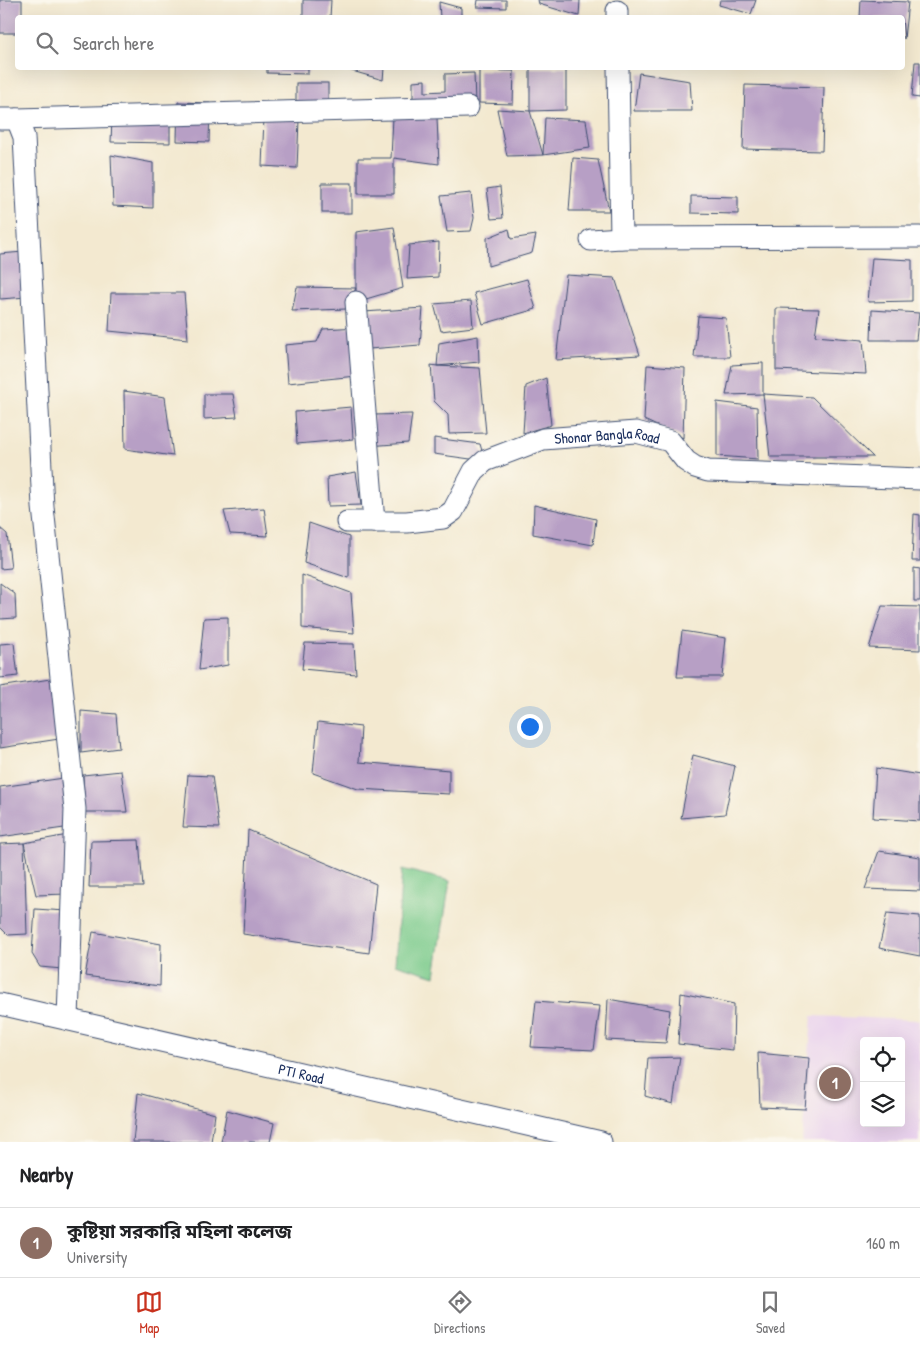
<!DOCTYPE html>
<meta charset="utf-8">
<style>
body{margin:0;font-family:"Patrick Hand","Noto Sans Bengali",sans-serif;background:#f2f2f2;color:#202124}
.controls{position:absolute;right:15px;bottom:15px;display:grid;overflow:hidden;border-radius:5px;box-shadow:0 5px 20px #0002}
.controls button{width:45px;height:45px;display:grid;place-items:center;padding:0;border:0;border-bottom:1px solid #e0e0e0;background:#fff;color:#202124;font:25px sans-serif}
.you{position:absolute;left:529px;top:726px;width:18px;height:18px;margin:-12px;border:4px solid #fff;border-radius:50%;background:#1a73e8;box-shadow:0 0 0 8px #1a73e833}
.badge{display:grid;place-items:center;width:32px;height:32px;border-radius:50%;background:#c8321e;color:#fff;font-size:16px;font-weight:700}
.pin{position:absolute;translate:-50% -50%;border:2px solid #fff;box-shadow:0 1px 5px #0006}
.list{margin:0;padding:0;list-style:none}
h2{display:flex;justify-content:space-between;align-items:center;height:65px;margin:0;padding:0 20px;font-size:21px}
h2 small{font-size:16px;font-weight:400;color:#757577}
.list li{display:grid;grid-template-columns:32px 1fr auto;gap:15px;align-items:center;box-sizing:border-box;height:70px;padding:0 20px;border-top:1px solid #e0e0e0}
.list b{display:block;font-size:19px;white-space:nowrap}
.list p{margin:0;font-size:16px;white-space:nowrap;color:#757577}
.list em{font-size:16px;font-style:normal;color:#757577}
.icon{flex:none;width:28px;height:28px;fill:none;stroke:currentColor;stroke-width:2;stroke-linecap:round;stroke-linejoin:round}
.map{position:relative;flex:none;width:920px;height:1142px;overflow:hidden}
.search{position:absolute;background:#fff;box-shadow:0 5px 20px #0002;left:15px;right:15px;top:15px;height:55px;display:flex;align-items:center;gap:12px;box-sizing:border-box;padding:0 18px;border-radius:5px;color:#757577;font-size:19px}
.sheet{height:135px;background:#fff}
nav{display:flex;justify-content:space-around;align-items:center;box-sizing:border-box;height:70px;border-top:1px solid #e0e0e0;background:#fff;font-size:14px;color:#757577}
nav a{display:grid;justify-items:center;gap:2px}
nav .on{color:#c8321e}
.map>svg:first-child{display:block}
.built{fill:#e9d2ed;fill-rule:evenodd}
.green{fill:#7aca8b;stroke:#4a7c74}
.building{fill:#b79fc5}
.lines{fill:none;stroke-linecap:round;stroke-linejoin:round}
.street-casing{stroke:#3b4b6f;stroke-width:23}
.street{stroke:#fff;stroke-width:21}
.labels{text-anchor:middle;dominant-baseline:central;stroke-width:5;stroke-linejoin:round;paint-order:stroke}
.street-label{font-size:15px;fill:#1b2f5e;stroke:#fbf7ec}
</style>
<div class="map">
<svg width="920" height="1142" viewBox="0 0 920 1142">
<rect width="100%" height="100%" fill="#fbf7ec"/>
<filter id="ink" filterUnits="userSpaceOnUse"><feTurbulence type="fractalNoise" baseFrequency=".02" numOctaves="2"/><feDisplacementMap in="SourceGraphic" scale="10" xChannelSelector="R" yChannelSelector="G"/><feConvolveMatrix kernelMatrix="1 2 1 2 8 2 1 2 1" color-interpolation-filters="sRGB"/></filter>
<filter id="wash" filterUnits="userSpaceOnUse"><feTurbulence type="fractalNoise" baseFrequency=".0096" numOctaves="4" result="noise"/><feDisplacementMap in="SourceGraphic" scale="20" xChannelSelector="R" yChannelSelector="G"/><feGaussianBlur stdDeviation="1.12" result="paint"/><feColorMatrix in="noise" values="0 0 0 0 0 0 0 0 0 0 0 0 0 0 0 0 0 1.4 0 .05"/><feComposite in="paint" operator="in"/></filter>
<g filter="url(#wash)">
<rect width="100%" height="100%" fill="#f3e9d0"/>
<!-- built -->
<path class="built" d="M812 1016 920 1020V1142H802ZM864 1041H901V1123H864Z"/>
<!-- green -->
<path class="green" d="M402 869 450 881 435 976 395 964Z"/>
<g id="blocks">
<!-- building -->
<g class="building">
<path d="M0 0H22V18H18V33H0Z"/>
<path d="M303 0H331L330 18H303Z"/>
<path d="M478 0H506V8L477 7Z"/>
<path d="M538 0H580L579 16 539 4Z"/>
<path d="M720 0H756L751 14 719 5Z"/>
<path d="M861 0 908 2 904 39 902 18H860Z"/>
<path d="M439 2 461 8V18H440Z"/>
<path d="M915 62H920V98L912 97Z"/>
<path d="M267 68H308V74L267 73Z"/>
<path d="M342 68H384L383 80Z"/>
<path d="M530 68H566V110L530 111Z"/>
<path d="M479 70 514 71 513 104 479 103Z"/>
<path d="M474 73 475 104 413 106V81L425 80V92L445 91V74Z"/>
<path d="M639 73 690 81 692 111H634Z"/>
<rect x="296" y="83" width="32" height="25"/>
<path d="M745 85 824 87 822 151 743 149Z"/>
<path d="M178 102 210 103 209 142 177 141Z"/>
<path d="M497 109 530 111 543 155 507 156Z"/>
<path d="M393 117 437 118 439 164 394 158V194H358V158H391Z"/>
<path d="M264 118 299 120 297 168 262 166Z"/>
<path d="M545 118 586 120 590 148 543 155Z"/>
<path d="M112 119 170 120V143L111 142Z"/>
<path d="M111 155 153 163V208L113 206Z"/>
<path d="M573 158 598 160 609 211H569Z"/>
<rect x="322" y="183" width="30" height="30"/>
<path d="M500 187 503 218 491 219 487 189Z"/>
<path d="M471 193 474 218 471 231 447 232 441 196Z"/>
<path d="M691 196 738 197V214L691 213Z"/>
<path d="M394 227 403 288 356 302V232Z"/>
<path d="M509 229 511 239 536 235 532 253 488 266 487 238Z"/>
<path d="M439 242 438 277 407 279 409 245Z"/>
<path d="M23 252 27 297 0 299V254Z"/>
<path d="M872 258 912 260V301L868 302Z"/>
<path d="M566 275 615 278 640 355 556 360Z"/>
<path d="M527 279 536 309 483 324 474 293Z"/>
<path d="M297 287 356 288 346 309 292 311Z"/>
<path d="M111 293H184L188 339 109 331Z"/>
<path d="M471 301 473 327 441 331 434 304Z"/>
<path d="M423 308 420 345 369 349 364 312Z"/>
<path d="M776 308 819 309 815 336 863 340 866 374 776 370Z"/>
<path d="M872 310 919 313 916 340H871Z"/>
<path d="M698 316 726 318 730 357H694Z"/>
<path d="M358 327 356 376 288 383 285 345 317 342 323 329Z"/>
<path d="M478 336 479 362 437 366 480 368 486 433 449 434 448 415 434 401 431 365 437 366 439 343Z"/>
<path d="M763 363V394L726 395 732 365Z"/>
<path d="M647 365 685 368 683 438 644 420Z"/>
<path d="M546 378 551 425 523 433 526 386Z"/>
<path d="M124 391 165 397 173 456 125 449Z"/>
<path d="M204 394H233L237 417 204 419Z"/>
<path d="M763 394 812 397 873 457H770Z"/>
<path d="M717 402 757 407 758 459 717 456Z"/>
<path d="M351 407 353 439 297 444 295 412Z"/>
<path d="M412 414 408 443 368 446 374 415Z"/>
<path d="M434 438 480 444 485 461 434 454Z"/>
<path d="M356 472 361 505 328 506 327 477Z"/>
<path d="M534 505 596 519 593 545 533 534Z"/>
<path d="M264 508 268 536 230 534 224 511Z"/>
<path d="M914 514 920 515V561H912Z"/>
<path d="M309 523 349 537V578L304 563Z"/>
<path d="M0 528 7 534 11 568 0 569Z"/>
<path d="M914 568 920 569V601H914Z"/>
<path d="M302 575 351 593 354 633 302 628Z"/>
<path d="M0 583 15 594 16 618 0 619Z"/>
<path d="M882 606 920 607V650L869 648Z"/>
<path d="M228 617V665L199 670 204 618Z"/>
<path d="M682 631 726 638 722 677H677Z"/>
<path d="M14 643 18 676 0 678V644Z"/>
<path d="M305 643 354 644 356 674 302 669Z"/>
<path d="M50 679 59 739 0 748V687Z"/>
<path d="M81 711 116 714 119 748 81 753Z"/>
<path d="M318 722 361 727 359 762 449 770V794L358 789 313 773Z"/>
<path d="M693 755 735 766 725 814 681 818Z"/>
<path d="M876 768 920 775V821L873 818Z"/>
<path d="M121 771 127 812H85L83 775Z"/>
<path d="M188 775 212 776 219 828 183 827Z"/>
<path d="M64 778 71 827 0 837V787Z"/>
<path d="M248 830 376 884 369 953 243 934Z"/>
<path d="M68 835 67 894 36 895 24 843Z"/>
<path d="M139 840 143 887H89L91 841Z"/>
<path d="M24 843 27 934 8 935 0 927V844Z"/>
<path d="M879 851 920 857V891L865 889Z"/>
<path d="M35 909 66 911 62 969 40 967 32 954Z"/>
<path d="M887 913 920 916V956L879 948Z"/>
<path d="M93 932 161 944 160 986 85 976Z"/>
<path d="M681 993 734 1004 733 1050 678 1044Z"/>
<path d="M608 999 670 1010 666 1043 606 1040Z"/>
<path d="M536 1001 600 1006 594 1050 531 1047Z"/>
<path d="M758 1053 809 1058 805 1109 760 1107Z"/>
<path d="M680 1057 673 1104 645 1096 648 1058Z"/>
<path d="M138 1093 215 1114 211 1142H133Z"/>
<path d="M227 1110 274 1123 270 1142H221Z"/>
</g>
</g>
</g>
<g filter="url(#ink)">
<use href="#blocks" fill-opacity="0" stroke="#3b4b6f" stroke-width="1"/>
<g class="lines">
<defs>
<g id="street">
<path d="M617 11V18"/>
<path d="M618 68 621 238"/>
<path d="M0 119H17L24 137 43 507 75 809 68 1019"/>
<path d="M17 119 468 107"/>
<path d="M591 240 621 238 920 237"/>
<path d="M356 302 374 522"/>
<path id="s1" d="M347 522H407L443 518 453 511 474 471 485 461 543 439 636 432 670 441 686 461 695 467 708 471 920 479"/>
<path id="s2" d="M0 1004 601 1142"/>
</g>
</defs>
<!-- street casing -->
<use href="#street" class="street-casing"/>
<!-- street -->
<use href="#street" class="street"/>
</g>
</g>
<g class="labels">
<!-- street labels -->
<g class="street-label">
<text stroke="none"><textPath href="#s1" startOffset="295">Shonar Bangla Road</textPath></text>
<text stroke="none"><textPath href="#s2" startOffset="309">PTI Road</textPath></text>
</g>
</g>
</svg>
<div class="controls">
<button><svg class="icon" aria-label="locate" viewBox="0 0 24 24"><circle cx="12" cy="12" r="6"/><path d="M12 2v4M12 18v4M2 12h4M18 12h4"/></svg></button>
<button><svg class="icon" aria-label="layers" viewBox="0 0 24 24"><path d="M12 4l9 5-9 5-9-5zM3 14l9 5 9-5"/></svg></button>
</div>
<div class="you"></div>
<div class="pin badge" style="left:835px;top:1083px;background:#8d6e63">1</div>
<div class="search"><svg class="icon" aria-label="search" viewBox="0 0 24 24"><circle cx="10" cy="10" r="6"/><path d="M15 15l6 6"/></svg>Search here</div>
</div>
<section class="sheet">
<h2>Nearby<small></small></h2>
<ul class="list">
<li><span class="badge" style="background:#8d6e63">1</span><div><b>কুষ্টিয়া সরকারি মহিলা কলেজ</b><p>University</p></div><em>160 m</em></li>
</ul>
</section>
<nav>
<a class="on"><svg class="icon" aria-label="map" viewBox="0 0 24 24"><path d="M3 6l6-2 6 2 6-2v14l-6 2-6-2-6 2zM9 4v14M15 6v14"/></svg>Map</a>
<a><svg class="icon" aria-label="directions" viewBox="0 0 24 24"><path d="M12 3l9 9-9 9-9-9zM9 14v-3h6M13 9l2 2-2 2"/></svg>Directions</a>
<a><svg class="icon" aria-label="saved" viewBox="0 0 24 24"><path d="M7 4h10v16l-5-4-5 4z"/></svg>Saved</a>
</nav>
